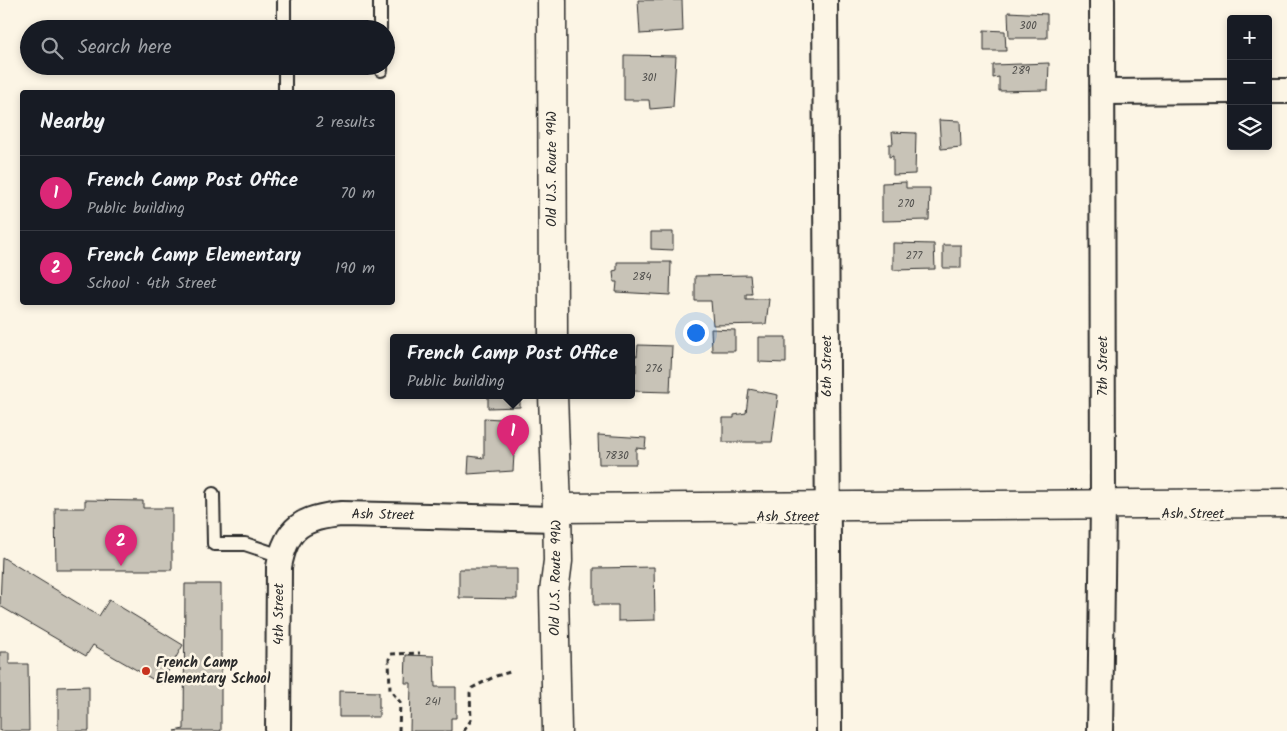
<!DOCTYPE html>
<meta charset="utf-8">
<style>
body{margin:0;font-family:Kalam,sans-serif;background:#242831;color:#f1f3f6}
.controls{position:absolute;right:15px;top:15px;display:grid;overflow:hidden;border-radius:5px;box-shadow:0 2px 8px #0003}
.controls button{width:45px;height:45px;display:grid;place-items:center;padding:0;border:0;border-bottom:1px solid #363941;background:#171b24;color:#f1f3f6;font:25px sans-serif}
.you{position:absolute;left:695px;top:332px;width:18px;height:18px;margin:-12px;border:4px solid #fff;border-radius:50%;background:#1a73e8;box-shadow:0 0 0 8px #1a73e833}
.badge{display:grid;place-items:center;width:32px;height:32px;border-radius:50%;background:#db2777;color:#fff;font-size:16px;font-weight:700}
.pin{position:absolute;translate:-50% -41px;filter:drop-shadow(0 1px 2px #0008)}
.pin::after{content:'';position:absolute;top:26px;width:18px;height:15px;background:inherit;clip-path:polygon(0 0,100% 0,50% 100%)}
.popup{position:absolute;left:390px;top:334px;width:245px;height:65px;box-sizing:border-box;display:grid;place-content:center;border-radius:5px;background:#171b24;filter:drop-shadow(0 1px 4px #0005);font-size:16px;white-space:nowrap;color:#9ea1a6}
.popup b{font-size:19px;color:#f1f3f6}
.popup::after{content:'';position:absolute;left:50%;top:100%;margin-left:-10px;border:10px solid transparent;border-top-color:#171b24}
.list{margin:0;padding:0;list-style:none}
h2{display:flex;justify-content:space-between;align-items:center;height:65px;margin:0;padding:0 20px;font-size:21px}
h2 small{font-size:16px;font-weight:400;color:#9ea1a6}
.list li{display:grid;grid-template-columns:32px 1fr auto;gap:15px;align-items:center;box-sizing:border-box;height:75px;padding:0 20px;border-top:1px solid #363941}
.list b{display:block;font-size:19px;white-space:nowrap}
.list p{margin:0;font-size:16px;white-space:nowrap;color:#9ea1a6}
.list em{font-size:16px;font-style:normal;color:#9ea1a6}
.icon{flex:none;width:28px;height:28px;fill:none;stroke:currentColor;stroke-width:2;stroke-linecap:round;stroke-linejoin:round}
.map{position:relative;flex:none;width:1287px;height:731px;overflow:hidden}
.search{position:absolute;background:#171b24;box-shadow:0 2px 8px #0003;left:20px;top:20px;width:375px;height:55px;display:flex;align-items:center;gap:12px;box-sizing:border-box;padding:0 18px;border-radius:28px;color:#9ea1a6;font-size:19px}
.panel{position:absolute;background:#171b24;box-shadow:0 2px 8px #0003;left:20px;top:90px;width:375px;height:215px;border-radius:5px}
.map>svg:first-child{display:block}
.building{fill:#c8c3b7;stroke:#2b2b2b}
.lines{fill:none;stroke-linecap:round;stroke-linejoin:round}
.service-casing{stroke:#2b2b2b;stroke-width:16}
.minor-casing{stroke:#2b2b2b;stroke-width:28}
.tertiary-casing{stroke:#2b2b2b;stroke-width:31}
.secondary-casing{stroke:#2b2b2b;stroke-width:31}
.path{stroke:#2b2b2b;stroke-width:3;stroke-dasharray:5 4;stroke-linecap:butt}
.service{stroke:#fcf5e5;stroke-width:12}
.minor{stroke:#fcf5e5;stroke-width:24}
.tertiary{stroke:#fcf5e5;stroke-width:28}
.secondary{stroke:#fcf5e5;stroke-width:28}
.poi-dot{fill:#c8321e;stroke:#fcf5e5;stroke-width:2}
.labels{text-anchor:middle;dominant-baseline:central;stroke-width:5;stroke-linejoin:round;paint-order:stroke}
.number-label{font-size:11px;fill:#52514e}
.street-label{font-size:14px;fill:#2b2b2b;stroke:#fcf5e5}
.poi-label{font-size:14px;font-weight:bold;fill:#2b2b2b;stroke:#fcf5e5;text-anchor:start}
</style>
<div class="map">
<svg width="1287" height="731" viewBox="0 0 1287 731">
<rect width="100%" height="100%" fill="#fcf5e5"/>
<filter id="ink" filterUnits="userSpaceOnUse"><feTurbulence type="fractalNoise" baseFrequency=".02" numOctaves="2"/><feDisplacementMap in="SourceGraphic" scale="10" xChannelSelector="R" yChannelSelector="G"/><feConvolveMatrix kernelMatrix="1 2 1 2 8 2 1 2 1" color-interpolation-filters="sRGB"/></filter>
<g filter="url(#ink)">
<!-- building -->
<g class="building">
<path d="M638 0H682L683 31 640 34Z"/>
<path d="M1008 12 1047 14V38H1009Z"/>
<path d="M984 30 1005 31 1006 51H984Z"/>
<path d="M624 55 676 56 673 107 650 109 649 100H624Z"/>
<path d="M1049 63 1048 90 999 91V77L993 78V65Z"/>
<path d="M939 120 960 121 961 147 941 149Z"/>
<path d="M892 132 916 133 915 174 893 175V156L889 157V144H893Z"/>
<path d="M906 182V188H930L929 220 882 221V183Z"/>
<path d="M651 232H673V250L651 249Z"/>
<path d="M893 243 934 244 935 269 893 270Z"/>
<rect x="943" y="245" width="18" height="23"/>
<path d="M617 262H671L670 295 616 292 617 282H614L613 271 617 270Z"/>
<path d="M750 275 752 294H746V299H769L766 324 713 325 711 301H695V276Z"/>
<path d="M711 329 735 330V351H712Z"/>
<path d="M759 337H786V363L759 362Z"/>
<path d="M638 345 672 346 670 392 633 391V372H636V364L633 365V355L637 356Z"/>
<path d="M749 389 778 395 772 442H723V418H734V415L746 413Z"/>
<path d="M488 395H520V407L488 408Z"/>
<path d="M484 418 516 420 513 471 468 474 469 456 484 458Z"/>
<path d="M598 435 646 438 645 449 636 448V464H599Z"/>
<path d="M85 500 143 501V508H172V570H56L55 508H85Z"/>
<path d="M2 557 99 616 109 600 183 645 161 684 93 645 86 656 0 606Z"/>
<path d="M654 567 655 620 618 621V605H594V568Z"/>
<path d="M459 569H517V599L459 598Z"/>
<path d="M185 584H221V731H174L184 729Z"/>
<path d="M0 652H9V664H28L29 731H0Z"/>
<path d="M406 655 434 656 435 687H456V718H451V731H410L411 683H405Z"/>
<path d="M89 686V731H58V687Z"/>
<path d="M339 691 379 692V717H339Z"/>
</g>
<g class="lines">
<defs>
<g id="service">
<path d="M284 0V29"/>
<path d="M380 0V29"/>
<path d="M285 66V92"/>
<path d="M381 66V70"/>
<path d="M213 494 214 544H245L281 556"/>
</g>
<g id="minor">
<path d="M825 0 829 731"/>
<path d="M1268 91H1287"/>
<path d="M1104 92 1231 91"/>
<path d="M278 731 279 567C286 527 303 517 342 514L557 519"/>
<path d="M1100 731 1103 504 1102 0"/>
</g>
<path id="tertiary" d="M557 508 1287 503"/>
<g id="secondary">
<path d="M552 0 553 337"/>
<path d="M553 395 557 508 558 561 554 592 557 731"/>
</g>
</defs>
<!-- service casing -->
<use href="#service" class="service-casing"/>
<!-- minor casing -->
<use href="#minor" class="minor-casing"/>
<!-- tertiary casing -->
<use href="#tertiary" class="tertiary-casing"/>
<!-- secondary casing -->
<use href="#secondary" class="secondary-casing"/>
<!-- path -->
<g class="path">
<path d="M399 731 400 702 390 690 389 659 391 654 420 653"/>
<path d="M464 731 471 720 470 693 472 688 496 676 510 672"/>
</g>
<!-- service -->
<use href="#service" class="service"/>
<!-- minor -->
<use href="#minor" class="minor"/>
<!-- tertiary -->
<use href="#tertiary" class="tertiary"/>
<!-- secondary -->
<use href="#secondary" class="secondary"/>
</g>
</g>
<!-- markers -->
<circle class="poi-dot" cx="146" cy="671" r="5"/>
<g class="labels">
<!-- number labels -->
<g class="number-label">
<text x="1028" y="26">300</text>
<text x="1021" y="71">289</text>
<text x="649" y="78">301</text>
<text x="906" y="204">270</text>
<text x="914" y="256">277</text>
<text x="642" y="277">284</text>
<text x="654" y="369">276</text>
<text x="617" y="456">7830</text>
<text x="433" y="702">241</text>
</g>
<!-- street labels -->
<g class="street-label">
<text transform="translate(552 169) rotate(-90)">Old U.S. Route 99W</text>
<text transform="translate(827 366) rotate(-90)">6th Street</text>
<text transform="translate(1103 366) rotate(-90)">7th Street</text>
<text x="1193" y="514">Ash Street</text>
<text transform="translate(383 515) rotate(1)">Ash Street</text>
<text x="788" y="517">Ash Street</text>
<text transform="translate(556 578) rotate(-89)">Old U.S. Route 99W</text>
<text transform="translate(279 614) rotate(-90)">4th Street</text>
</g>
<!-- poi labels -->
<g class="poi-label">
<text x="156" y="663">French Camp<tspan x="156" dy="16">Elementary School</tspan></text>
</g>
</g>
</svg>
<div class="controls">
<button>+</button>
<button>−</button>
<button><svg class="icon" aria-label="layers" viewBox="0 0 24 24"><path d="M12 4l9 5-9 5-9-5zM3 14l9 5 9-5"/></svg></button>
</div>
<div class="you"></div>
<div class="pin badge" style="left:513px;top:456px">1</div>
<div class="popup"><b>French Camp Post Office</b>Public building</div>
<div class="pin badge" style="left:121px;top:566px">2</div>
<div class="search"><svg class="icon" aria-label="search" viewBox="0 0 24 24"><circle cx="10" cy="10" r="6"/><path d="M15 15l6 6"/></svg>Search here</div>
<section class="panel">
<h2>Nearby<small>2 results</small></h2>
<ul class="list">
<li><span class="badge">1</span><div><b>French Camp Post Office</b><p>Public building</p></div><em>70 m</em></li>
<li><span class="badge">2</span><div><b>French Camp Elementary</b><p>School · 4th Street</p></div><em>190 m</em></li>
</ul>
</section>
</div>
